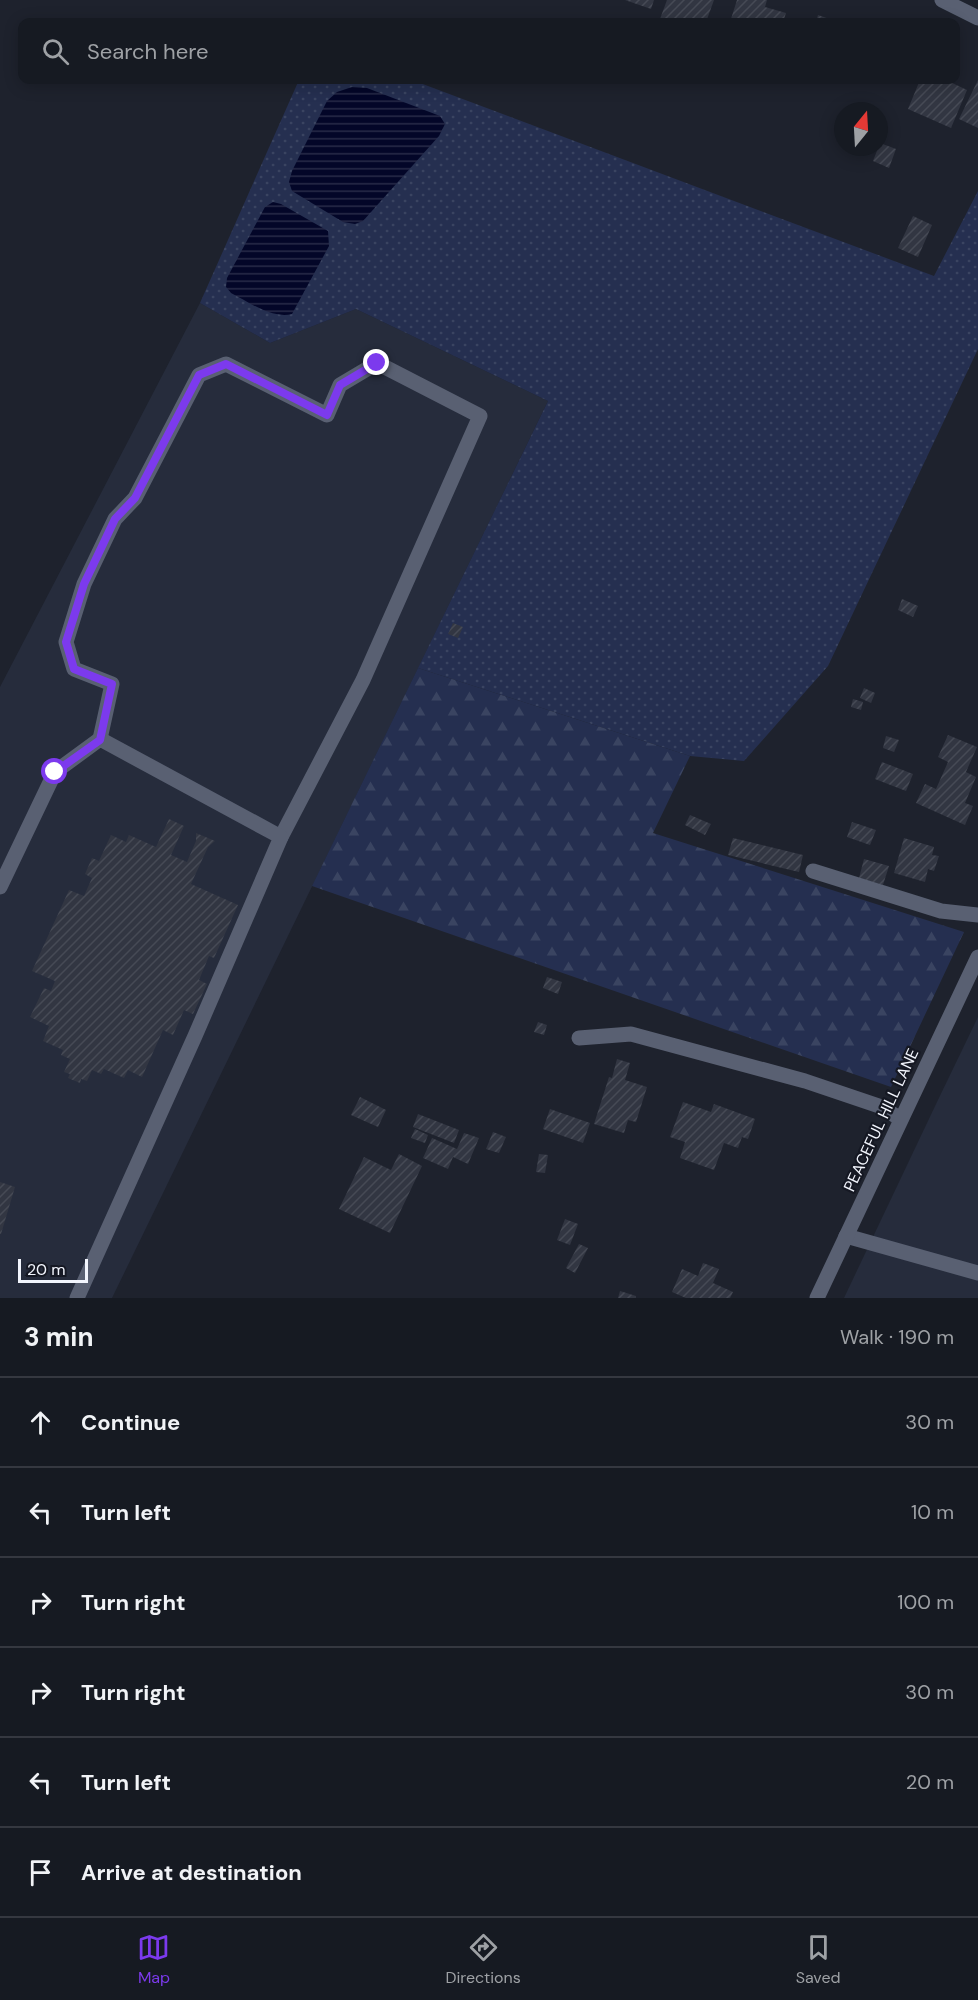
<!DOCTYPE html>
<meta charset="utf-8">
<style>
body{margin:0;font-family:"DM Sans",sans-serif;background:#1f232a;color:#f1f3f6}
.compass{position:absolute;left:834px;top:102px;width:54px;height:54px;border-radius:50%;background:#161a22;box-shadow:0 3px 15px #0003;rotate:18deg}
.scale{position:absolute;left:18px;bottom:15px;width:70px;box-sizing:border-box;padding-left:6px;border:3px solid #f2f5fd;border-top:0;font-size:16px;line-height:21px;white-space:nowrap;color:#f2f5fd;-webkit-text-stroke:4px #151823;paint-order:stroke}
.stop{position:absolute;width:18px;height:18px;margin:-14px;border:4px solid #7c3aed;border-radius:50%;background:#fff}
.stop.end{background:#7c3aed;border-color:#fff;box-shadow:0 2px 6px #0008}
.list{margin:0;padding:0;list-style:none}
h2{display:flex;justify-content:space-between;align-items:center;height:78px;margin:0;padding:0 24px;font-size:26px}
h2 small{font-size:20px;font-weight:400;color:#9ea1a5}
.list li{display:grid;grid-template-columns:39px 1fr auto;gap:18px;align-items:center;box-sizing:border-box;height:90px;padding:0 24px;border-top:2px solid #353840}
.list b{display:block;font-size:22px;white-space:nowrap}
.list em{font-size:20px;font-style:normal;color:#9ea1a5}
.icon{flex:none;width:33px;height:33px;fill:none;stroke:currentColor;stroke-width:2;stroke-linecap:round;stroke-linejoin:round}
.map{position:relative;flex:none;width:978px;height:1298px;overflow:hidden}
.search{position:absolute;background:#161a22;box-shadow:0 3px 15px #0003;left:18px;right:18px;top:18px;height:66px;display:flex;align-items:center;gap:15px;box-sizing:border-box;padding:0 21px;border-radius:12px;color:#9ea1a5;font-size:22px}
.sheet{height:618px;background:#161a22}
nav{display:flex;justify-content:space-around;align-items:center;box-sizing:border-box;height:84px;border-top:2px solid #353840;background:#161a22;font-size:16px;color:#9ea1a5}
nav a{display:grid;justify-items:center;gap:3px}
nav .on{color:#7c3aed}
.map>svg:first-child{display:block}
.built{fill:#262c3c}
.grass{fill:url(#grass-dots)}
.forest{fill:url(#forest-firs)}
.water{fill:url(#water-rules)}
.building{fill:url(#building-hatch)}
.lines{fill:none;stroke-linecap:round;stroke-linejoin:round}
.minor{stroke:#596072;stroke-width:15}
.route{stroke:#7c3aed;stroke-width:8}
.labels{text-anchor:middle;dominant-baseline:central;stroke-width:4.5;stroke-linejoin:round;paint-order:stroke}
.street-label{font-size:16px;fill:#f2f5fd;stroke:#151823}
</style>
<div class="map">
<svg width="978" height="1298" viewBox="0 0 978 1298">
<defs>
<pattern id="grass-dots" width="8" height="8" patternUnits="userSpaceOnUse" patternTransform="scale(1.5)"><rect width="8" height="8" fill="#252f50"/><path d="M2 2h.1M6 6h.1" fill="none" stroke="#3a4461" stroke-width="1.8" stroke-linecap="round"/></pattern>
<pattern id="forest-firs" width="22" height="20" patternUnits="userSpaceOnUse" patternTransform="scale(1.5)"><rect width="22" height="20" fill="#252f50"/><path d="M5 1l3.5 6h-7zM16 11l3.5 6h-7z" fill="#3a4461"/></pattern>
<pattern id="water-rules" width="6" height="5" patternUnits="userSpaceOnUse" patternTransform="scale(1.5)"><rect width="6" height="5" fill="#030628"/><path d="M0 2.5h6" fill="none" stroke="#282b48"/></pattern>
<pattern id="building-hatch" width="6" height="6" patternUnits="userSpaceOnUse" patternTransform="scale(1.5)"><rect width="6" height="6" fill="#323642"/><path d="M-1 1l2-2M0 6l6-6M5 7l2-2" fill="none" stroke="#464a55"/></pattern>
</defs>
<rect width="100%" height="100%" fill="#1e222d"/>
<!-- built -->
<g class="built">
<path d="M200 303 270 343 356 309 548 401 112 1298H0V687Z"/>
<path d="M978 1017V1298H844L937 1102Z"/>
</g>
<!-- grass -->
<path class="grass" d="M299 80H412L934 276 978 191V349L828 666 744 761 690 756 418 668 548 401 356 309 270 343 200 303Z"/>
<!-- forest -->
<path class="forest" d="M418 668 690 756 653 833 964 932 891 1087 312 886Z"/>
<!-- water -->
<g class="water">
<path d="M352 87 367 88 440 116 445 124 439 136 363 221 355 224 343 222 292 191 289 182 292 171 327 101 337 92Z"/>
<path d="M273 202 281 204 328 231 329 246 292 314C271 319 249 302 231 293L226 287 227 278 265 207Z"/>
</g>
<!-- building -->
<g class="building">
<path d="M625 0H654L651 9Z"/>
<path d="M667 0H714L706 22H671L660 19Z"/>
<path d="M737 0H767L765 7 786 13 783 22H730Z"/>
<path d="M818 15 838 22H816Z"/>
<path d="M920 80H946L967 90 951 128 908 109Z"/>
<path d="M978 80V128L959 119Z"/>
<path d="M880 143 896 149 889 168 873 161Z"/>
<path d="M913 216 932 225 918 257 898 248Z"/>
<path d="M902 599 918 606 913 617 898 610Z"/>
<path d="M453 623 463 627 458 638 448 634Z"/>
<path d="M864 688 875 693 871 703 860 698Z"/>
<path d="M853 699 863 702 861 710 851 707Z"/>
<path d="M948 735 977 747 966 772 976 777 965 803 973 806 965 825 916 803 925 784 936 789 948 762 938 757Z"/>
<path d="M886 736 899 740 894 752 883 748Z"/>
<path d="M882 762 913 774 906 791 875 779Z"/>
<path d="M690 815 711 824 705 835 685 825Z"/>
<path d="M169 819 184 826 171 855 187 862 196 841V833L215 841 208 847 191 884 238 905 214 958 209 956 199 980 207 984 193 1014 184 1010 173 1035 163 1030 142 1077 128 1070 124 1078 104 1069 101 1074 92 1070 87 1081 81 1079 80 1083 68 1078 70 1074 64 1072 70 1059 61 1055 63 1050 43 1041 49 1026 30 1017 44 988 51 991 55 981 32 971 69 890 84 896 92 878 85 874 92 858 99 861 111 835 126 842 129 835 156 847Z"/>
<path d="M852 822 876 830 870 845 847 837Z"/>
<path d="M733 838 803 855 799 872 728 855Z"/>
<path d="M904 838 934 847 932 855 939 856 934 871 928 869 925 882 894 873Z"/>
<path d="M864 859 889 866 883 885 859 878Z"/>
<path d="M547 977 562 982 558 994 543 988Z"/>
<path d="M538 1022 547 1025 544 1035 534 1032Z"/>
<path d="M617 1059 630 1063 625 1080 647 1087 636 1122 628 1120 624 1133 594 1124 609 1077 612 1078Z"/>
<path d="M360 1097 386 1110 378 1127 351 1115Z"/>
<path d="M683 1102 711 1112 714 1104 755 1119 748 1139 742 1137 738 1148 724 1143 714 1170 680 1158 685 1142 670 1137Z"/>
<path d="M550 1109 590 1123 583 1143 543 1129Z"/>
<path d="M418 1114 459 1130 454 1143 413 1127Z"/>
<path d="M415 1129 428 1135 425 1143 411 1138Z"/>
<path d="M493 1132 506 1137 499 1153 486 1149Z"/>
<path d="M464 1133 479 1138 468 1164 453 1157 448 1169 423 1158 432 1138 457 1149Z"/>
<path d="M399 1154 422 1166 390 1233 339 1209 364 1157 391 1170Z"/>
<path d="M539 1154 548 1155 545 1173 536 1172Z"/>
<path d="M0 1182 15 1187 1 1234H0Z"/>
<path d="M565 1219 578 1224 570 1245 557 1240Z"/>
<path d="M579 1244 588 1248 575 1273 566 1268Z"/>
<path d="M703 1263 719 1269 713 1283 733 1292 730 1298H686L672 1292 682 1269 698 1276Z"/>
<path d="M620 1291 636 1296V1298H618Z"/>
</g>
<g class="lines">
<!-- minor -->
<g class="minor">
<path d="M942 0 978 18"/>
<path d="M100 739 112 684 74 669 66 642 84 584 115 519 135 498 199 375 226 364 327 415 340 385 377 363 480 416 363 680 281 837"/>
<path d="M813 871 941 911 978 915"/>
<path d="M0 887 55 772 100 739 281 837 195 1036 77 1298"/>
<path d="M579 1038 631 1034 805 1081 879 1106 901 1119"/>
<path d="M846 1236 978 1273"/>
<path d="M817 1298 978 957"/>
</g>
</g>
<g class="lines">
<!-- route -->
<path class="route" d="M55 772 100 740 112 684 74 669 66 642 84 584 115 519 135 498 199 375 226 364 327 415 340 385 377 363"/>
</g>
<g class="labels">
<!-- street labels -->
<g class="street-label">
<text transform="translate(881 1120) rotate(-65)">PEACEFUL HILL LANE</text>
</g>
</g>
</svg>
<svg class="compass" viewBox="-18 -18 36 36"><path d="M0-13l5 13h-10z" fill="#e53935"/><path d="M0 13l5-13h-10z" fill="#9ea1a5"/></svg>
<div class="scale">20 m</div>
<div class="stop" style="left:55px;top:772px"></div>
<div class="stop end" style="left:377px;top:363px"></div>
<div class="search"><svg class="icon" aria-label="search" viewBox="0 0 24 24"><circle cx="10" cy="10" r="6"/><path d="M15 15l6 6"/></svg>Search here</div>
</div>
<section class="sheet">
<h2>3 min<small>Walk · 190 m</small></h2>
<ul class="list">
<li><svg class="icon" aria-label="ahead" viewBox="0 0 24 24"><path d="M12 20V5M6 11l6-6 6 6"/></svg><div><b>Continue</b></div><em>30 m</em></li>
<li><svg class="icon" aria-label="left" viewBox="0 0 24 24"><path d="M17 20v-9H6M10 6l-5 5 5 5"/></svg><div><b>Turn left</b></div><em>10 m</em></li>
<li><svg class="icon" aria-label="right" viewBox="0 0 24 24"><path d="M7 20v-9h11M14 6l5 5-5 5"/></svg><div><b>Turn right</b></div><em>100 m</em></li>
<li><svg class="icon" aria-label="right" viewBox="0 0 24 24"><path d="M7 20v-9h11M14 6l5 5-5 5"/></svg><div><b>Turn right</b></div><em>30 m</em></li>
<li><svg class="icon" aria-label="left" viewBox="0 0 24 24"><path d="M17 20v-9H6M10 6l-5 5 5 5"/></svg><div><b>Turn left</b></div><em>20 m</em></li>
<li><svg class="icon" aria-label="arrive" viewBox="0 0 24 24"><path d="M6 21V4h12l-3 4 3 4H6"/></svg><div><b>Arrive at destination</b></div></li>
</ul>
</section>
<nav>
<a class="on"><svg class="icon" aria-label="map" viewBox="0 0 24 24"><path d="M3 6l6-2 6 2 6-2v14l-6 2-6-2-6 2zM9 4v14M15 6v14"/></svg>Map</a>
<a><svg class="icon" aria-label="directions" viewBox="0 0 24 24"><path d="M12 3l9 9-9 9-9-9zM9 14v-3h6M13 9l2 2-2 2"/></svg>Directions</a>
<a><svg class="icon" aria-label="saved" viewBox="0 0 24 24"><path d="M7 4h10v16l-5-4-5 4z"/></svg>Saved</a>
</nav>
